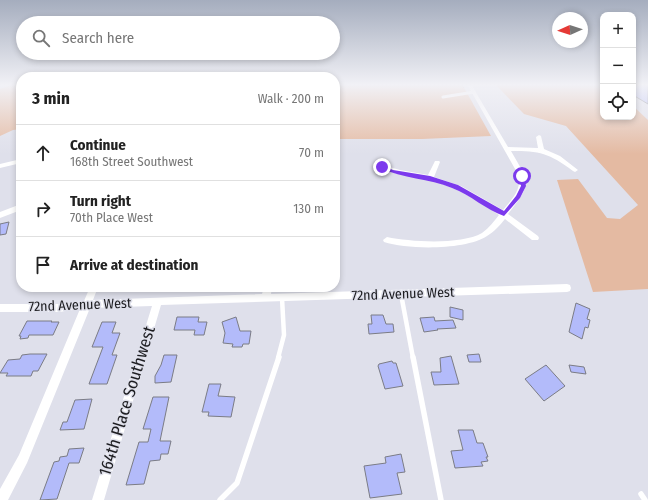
<!DOCTYPE html>
<meta charset="utf-8">
<style>
body{margin:0;font-family:"Fira Sans Condensed",sans-serif;background:#f6f6f6;color:#222}
.controls{position:absolute;right:12px;top:12px;display:grid;overflow:hidden;border-radius:8px;box-shadow:0 2px 6px #0003}
.controls button{width:36px;height:36px;display:grid;place-items:center;padding:0;border:0;border-bottom:1px solid #e0e0e0;background:#fff;color:#222;font:20px sans-serif}
.compass{position:absolute;left:552px;top:12px;width:36px;height:36px;border-radius:50%;background:#fff;box-shadow:0 2px 6px #0003;rotate:267deg}
.stop{position:absolute;width:12px;height:12px;margin:-9px;border:3px solid #7c3aed;border-radius:50%;background:#fff}
.stop.end{background:#7c3aed;border-color:#fff;box-shadow:0 1px 4px #0008}
.list{margin:0;padding:0;list-style:none}
h2{display:flex;justify-content:space-between;align-items:center;height:52px;margin:0;padding:0 16px;font-size:17px}
h2 small{font-size:13px;font-weight:400;color:#767676}
.list li{display:grid;grid-template-columns:26px 1fr auto;gap:12px;align-items:center;box-sizing:border-box;height:56px;padding:0 16px;border-top:1px solid #e0e0e0}
.list b{display:block;font-size:15px;white-space:nowrap}
.list p{margin:0;font-size:13px;white-space:nowrap;color:#767676}
.list em{font-size:13px;font-style:normal;color:#767676}
.icon{flex:none;width:22px;height:22px;fill:none;stroke:currentColor;stroke-width:2;stroke-linecap:round;stroke-linejoin:round}
.map{position:relative;flex:none;width:648px;height:500px;overflow:hidden}
.search{position:absolute;background:#fff;box-shadow:0 2px 6px #0003;left:16px;top:16px;width:324px;height:44px;display:flex;align-items:center;gap:10px;box-sizing:border-box;padding:0 14px;border-radius:22px;color:#767676;font-size:15px}
.panel{position:absolute;background:#fff;box-shadow:0 2px 6px #0003;left:16px;top:72px;width:324px;height:220px;border-radius:16px}
.map>svg:first-child{display:block}
.green{fill:#e4baa2}
.building{fill:#b3bbfa;stroke:#7b7c85}
.lines{fill:none;stroke-linecap:round;stroke-linejoin:round}
.path{stroke:#84858d;stroke-width:1;stroke-dasharray:2 1.5;stroke-linecap:butt}
.service-far2{stroke:#fff;stroke-width:3}
.service-far1{stroke:#fff;stroke-width:4.5}
.service{stroke:#fff;stroke-width:5.5}
.minor{fill:#fff;fill-rule:evenodd}
.route{fill:#7c3aed}
.labels{text-anchor:middle;dominant-baseline:central;stroke-width:3;stroke-linejoin:round;paint-order:stroke}
.street-label{font-size:14px;fill:#1d1d21;stroke:#dfe0eb}
.near-street-label{font-size:17px;fill:#1d1d21;stroke:#dfe0eb}
</style>
<div class="map">
<svg width="648" height="500" viewBox="0 0 648 500">
<rect width="100%" height="100%" fill="#dfe0eb"/>
<!-- green -->
<g class="green">
<path d="M335 84H462L491 136 422 139H335Z"/>
<path d="M495 84H603V117H633V106L648 120V289L593 292 557 180 578 179 607 218 620 219 638 205 566 126 524 114Z"/>
<path d="M11 85H21V129L13 130 0 136V89Z"/>
</g>
<!-- building -->
<g class="building">
<path d="M635 84H648V104L633 95V87Z"/>
<path d="M9 222 6 234 0 235V224Z"/>
<path d="M576 303 590 309 587 319 590 320 588 328 585 327 582 339 569 332Z"/>
<path d="M450 307 463 310V320L450 317Z"/>
<path d="M371 315H383L386 324H393L394 332 369 334 368 324H372Z"/>
<path d="M177 317H199L198 322H207L204 335H194L195 330H174Z"/>
<path d="M236 317 240 331H251L249 344H243L242 347H232L233 344 223 343 225 333 222 322Z"/>
<path d="M434 317 435 321 453 320 456 328 437 329 438 330 424 332 420 318Z"/>
<path d="M27 321H52L51 322H59L53 335H29L28 338 20 339 21 336H19Z"/>
<path d="M102 322H116L112 333H120L112 355H117L107 384H89L103 347H92Z"/>
<path d="M30 354H47L38 371H33L31 376H6L8 373H0L8 360 20 359 22 355Z"/>
<path d="M479 354 481 362H469L467 355Z"/>
<path d="M164 355H177L171 382 155 383V376L161 365Z"/>
<path d="M451 356 459 384 434 385 431 372H441L440 358Z"/>
<path d="M392 361 393 363H396L403 386 385 389 378 366 379 364Z"/>
<path d="M546 365 565 386 544 401 525 379Z"/>
<path d="M569 365 584 367 586 374 571 372Z"/>
<path d="M209 384H221L218 396 235 397 231 417 208 416 209 412H202Z"/>
<path d="M153 397H169L160 441H171L168 454H161L160 460 150 461 144 484 126 485 139 442H148L151 429H143Z"/>
<path d="M92 399 84 429 60 430 63 422H67L75 400Z"/>
<path d="M458 430H473L477 443H483L488 457H486L488 461 481 462 483 466 455 468 451 451 463 450Z"/>
<path d="M84 448 79 463H69L57 499 40 500 54 462 59 461 60 457 67 456 69 449Z"/>
<path d="M401 454 405 472 397 473 402 494 370 498 364 466 386 463 385 457Z"/>
</g>
<g class="lines">
<!-- path -->
<path class="path" d="M461 84 464 88"/>
<!-- service-far2 -->
<path class="service-far2" d="M443 97 474 92"/>
<!-- service-far1 -->
<g class="service-far1">
<path d="M401 294 413 358"/>
<path d="M278 358 284 335 282 298"/>
</g>
<!-- service -->
<g class="service">
<path d="M413 357 441 500"/>
<path d="M641 494 645 500"/>
<path d="M220 500 237 483 279 357"/>
</g>
<!-- minor -->
<g class="minor">
<path d="M467 84H471L508 147 538 148 536 137 539 135 541 136 544 149 560 156 578 170 575 172 573 171C549 153 540 151 511 151 530 184 532 183 508 214L538 236 539 238 538 240H532L505 219C500 225 494 232 487 236 466 250 409 250 384 242L383 240 387 237C411 242 461 245 482 233 489 228 494 221 499 215 478 200 454 186 428 180 414 176 400 175 386 171L380 168V166L382 165 400 170 428 175 435 161H439L440 162 434 177 461 186 503 210C512 199 521 191 519 176Z"/>
<path d="M21 159V163L0 168V164Z"/>
<path d="M21 204V210L0 218V212Z"/>
<path d="M567 284 570 285 571 288 570 291 567 292 161 305 104 500H92L152 306 90 308 27 463 8 500H0V489L19 455 80 309 59 312H0V304H59L84 301 90 287H98L93 300 262 294 264 287H272L271 294Z"/>
</g>
</g>
<!-- sky -->
<linearGradient id="sky" x2="0" y2="1"><stop stop-color="#a5adbe"/><stop offset="0.55" stop-color="#f1f1f6"/><stop offset="1" stop-color="#f1f1f6" stop-opacity="0"/></linearGradient>
<rect width="648" height="154" fill="url(#sky)"/>
<!-- route -->
<path class="route" d="M382 165 393 170 430 176 458 185 504 211 516 196 521 186 520 175 524 176 526 186 520 198 504 216C486 210 471 195 452 188 429 178 403 179 380 168Z"/>
<g class="labels">
<!-- street labels -->
<g class="street-label">
<text transform="translate(403 294) rotate(-2)">72nd Avenue West</text>
<text transform="translate(80 305) rotate(-2)">72nd Avenue West</text>
</g>
<!-- near-street labels -->
<g class="near-street-label">
<text transform="translate(127 401) rotate(-73)">164th Place Southwest</text>
</g>
</g>
</svg>
<div class="controls">
<button>+</button>
<button>−</button>
<button><svg class="icon" aria-label="locate" viewBox="0 0 24 24"><circle cx="12" cy="12" r="6"/><path d="M12 2v4M12 18v4M2 12h4M18 12h4"/></svg></button>
</div>
<svg class="compass" viewBox="-18 -18 36 36"><path d="M0-13l5 13h-10z" fill="#e53935"/><path d="M0 13l5-13h-10z" fill="#767676"/></svg>
<div class="stop" style="left:522px;top:176px"></div>
<div class="stop end" style="left:382px;top:167px"></div>
<div class="search"><svg class="icon" aria-label="search" viewBox="0 0 24 24"><circle cx="10" cy="10" r="6"/><path d="M15 15l6 6"/></svg>Search here</div>
<section class="panel">
<h2>3 min<small>Walk · 200 m</small></h2>
<ul class="list">
<li><svg class="icon" aria-label="ahead" viewBox="0 0 24 24"><path d="M12 20V5M6 11l6-6 6 6"/></svg><div><b>Continue</b><p>168th Street Southwest</p></div><em>70 m</em></li>
<li><svg class="icon" aria-label="right" viewBox="0 0 24 24"><path d="M7 20v-9h11M14 6l5 5-5 5"/></svg><div><b>Turn right</b><p>70th Place West</p></div><em>130 m</em></li>
<li><svg class="icon" aria-label="arrive" viewBox="0 0 24 24"><path d="M6 21V4h12l-3 4 3 4H6"/></svg><div><b>Arrive at destination</b></div></li>
</ul>
</section>
</div>
